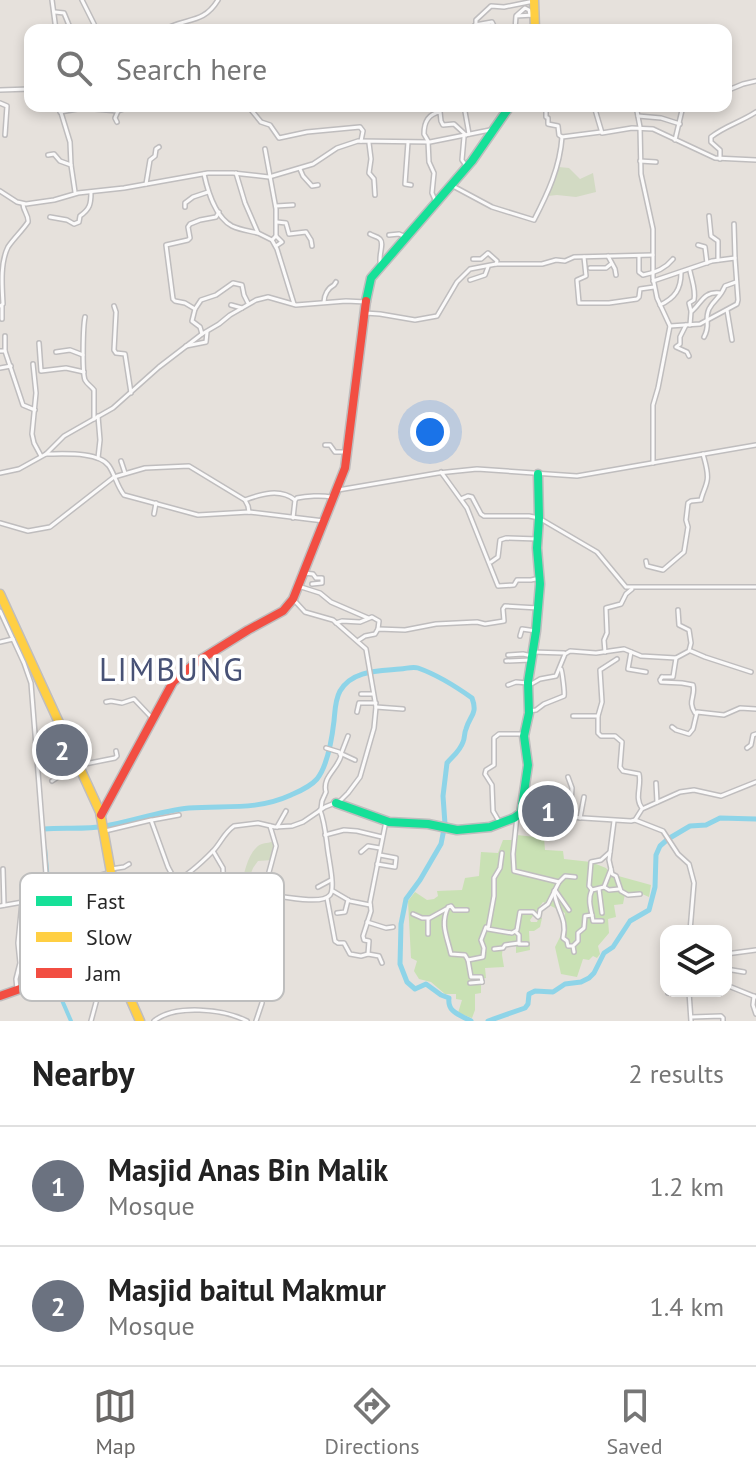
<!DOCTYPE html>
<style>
body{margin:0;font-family:"PT Sans",sans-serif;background:#f6f6f6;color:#222}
.controls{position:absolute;right:24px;bottom:24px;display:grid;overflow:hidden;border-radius:16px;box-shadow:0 4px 12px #0003}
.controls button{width:72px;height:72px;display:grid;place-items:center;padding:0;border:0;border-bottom:2px solid #e0e0e0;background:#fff;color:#222;font:40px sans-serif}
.you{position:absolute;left:430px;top:432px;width:28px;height:28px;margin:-20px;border:6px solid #fff;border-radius:50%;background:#1a73e8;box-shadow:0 0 0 12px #1a73e833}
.badge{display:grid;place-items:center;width:52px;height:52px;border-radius:50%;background:#6a6866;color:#fff;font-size:26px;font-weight:700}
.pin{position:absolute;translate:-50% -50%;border:4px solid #fff;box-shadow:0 2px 8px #0006}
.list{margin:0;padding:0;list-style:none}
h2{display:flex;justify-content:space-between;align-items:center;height:104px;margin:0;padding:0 32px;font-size:34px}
h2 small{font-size:26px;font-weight:400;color:#767676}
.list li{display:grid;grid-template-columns:52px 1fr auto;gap:24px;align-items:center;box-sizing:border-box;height:120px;padding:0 32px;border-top:2px solid #e0e0e0}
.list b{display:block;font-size:30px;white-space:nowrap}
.list p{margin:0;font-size:26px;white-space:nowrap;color:#767676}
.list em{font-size:26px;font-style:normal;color:#767676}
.icon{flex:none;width:44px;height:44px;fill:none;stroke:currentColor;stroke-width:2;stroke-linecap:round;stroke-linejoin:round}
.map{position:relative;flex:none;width:756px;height:1021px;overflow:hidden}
.search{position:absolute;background:#fff;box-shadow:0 4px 12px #0003;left:24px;right:24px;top:24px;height:88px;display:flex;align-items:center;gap:20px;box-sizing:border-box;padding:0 28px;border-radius:16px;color:#767676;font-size:30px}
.sheet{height:344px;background:#fff}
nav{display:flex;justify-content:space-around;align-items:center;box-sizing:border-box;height:112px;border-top:2px solid #e0e0e0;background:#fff;font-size:22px;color:#767676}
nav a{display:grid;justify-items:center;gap:4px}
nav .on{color:#6a6866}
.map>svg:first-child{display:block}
.green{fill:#c9e1b4}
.cemetery{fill:#d2dac3}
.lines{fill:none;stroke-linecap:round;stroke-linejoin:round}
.canal{stroke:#8ed4e8;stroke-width:4}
.river{stroke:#8ed4e8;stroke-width:5}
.street-casing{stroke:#bfbdbe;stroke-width:6}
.fast-casing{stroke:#bfbdbe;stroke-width:11}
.slow-casing{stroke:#bfbdbe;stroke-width:11}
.jam-casing{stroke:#bfbdbe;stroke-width:11}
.street{stroke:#fbfafa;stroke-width:3}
.fast{stroke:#16e098;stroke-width:8}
.slow{stroke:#ffcf43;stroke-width:8}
.jam{stroke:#f24e42;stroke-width:8}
.labels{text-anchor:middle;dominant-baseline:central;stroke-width:7;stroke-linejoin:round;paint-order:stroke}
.quarter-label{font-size:32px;letter-spacing:2px;fill:#485276;stroke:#fff}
.key{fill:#fff;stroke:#bebebe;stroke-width:2}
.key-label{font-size:22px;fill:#272727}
</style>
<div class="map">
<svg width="756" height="1021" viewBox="0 0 756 1021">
<rect width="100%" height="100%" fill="#e6e1dc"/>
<!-- green -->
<path class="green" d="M517 835 544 838 545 850 563 851 564 859 591 862 606 868 611 874 651 885 649 897 642 894 627 893 625 894 623 904 614 905 616 917 608 919 609 933 598 946 600 954 597 958 593 956 589 960 583 959 577 977 561 974 555 947 562 933 565 913 543 902 530 920 531 922H537L539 917 542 918 540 927 534 931H529L530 950 516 953V943L503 944 502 955 504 967 485 968 486 978 481 979V993L475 994V1010L472 1018 458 1013 462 1000 456 999V994H445L431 982 419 979 414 971 417 961 411 958 408 901 415 892 427 900 434 899 438 896 437 891 462 890 465 878 479 876 481 852 498 853 503 840H515Z"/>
<!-- cemetery -->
<g class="cemetery">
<path d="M559 167 569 168 580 179 593 173 596 192 576 197 557 195 548 196 554 169Z"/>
<path d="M272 842 275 844 272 860 258 861 253 868 246 886H242C243 875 248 854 258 846 262 843 267 843 272 842Z"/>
</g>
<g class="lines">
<!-- canal -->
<path class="canal" d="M45 848 57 980 61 998 71 1021"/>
<!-- river -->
<g class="river">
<path d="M44 829C64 827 84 830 105 826 133 821 160 811 189 808 225 805 256 811 291 795 300 791 310 787 317 779 328 765 332 738 334 721 335 711 335 700 340 691 352 670 379 671 400 669 406 669 412 666 418 668 435 674 458 688 472 698 478 714 470 715 466 729 464 733 465 738 463 742 460 751 453 756 447 763L443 796 445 824 441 844 420 880 406 899 401 924 400 964 407 982 415 989 426 984 441 995 449 998C447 1013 461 1015 471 1021"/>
<path d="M488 1021 525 1008 528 1004 529 994 535 991 553 992 565 984 581 982 589 978 594 973 604 953 613 947 630 921 649 910 655 887 656 855 660 846 668 839 690 826 706 825 720 818 756 819"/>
</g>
<defs>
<g id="street">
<path d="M52 0 56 30"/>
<path d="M82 0 97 30"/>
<path d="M55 12 64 13 71 30"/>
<path d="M517 15 525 8 529 10 530 15"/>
<path d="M475 25 492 22 496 30"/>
<path d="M164 30C185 17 203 25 218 0"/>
<path d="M476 30V20L491 6 504 7 534 1"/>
<path d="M515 30 516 16 534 15"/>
<path d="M0 90 30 89"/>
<path d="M726 91 743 84 756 81"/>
<path d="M0 103 7 106 5 135"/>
<path d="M59 106 70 142 71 165 75 192"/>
<path d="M248 106 261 122 270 125 279 138 307 132 360 127 363 131 361 141"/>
<path d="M464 106 469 134"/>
<path d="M546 106V117L548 118V124L558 126 559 135 562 137"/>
<path d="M594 106 602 133 632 128 653 129 715 158 756 160"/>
<path d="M636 106 640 127 641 174 653 229V278L657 298 670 326 658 388 653 405V463"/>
<path d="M60 112 83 108 118 111"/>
<path d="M638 116 661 118 680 124"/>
<path d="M117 122 115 118 118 111 133 106"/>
<path d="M464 137 462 160 467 167"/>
<path d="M675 140 683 106"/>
<path d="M408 142 405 184 411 185"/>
<path d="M369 143 371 159 369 173 374 179 375 195"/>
<path d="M265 149 276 209V236L272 240"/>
<path d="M48 155 54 154 60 161 71 165"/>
<path d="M720 159V150L711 142V137C725 126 741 122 756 112"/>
<path d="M640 161 656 162"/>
<path d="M300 169 303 176 312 186 318 185"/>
<path d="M236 173 245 203 258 233 272 240 277 249 294 304"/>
<path d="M204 174C208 192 215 217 232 226 240 230 250 231 258 233"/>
<path d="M146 184 150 160 155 156 156 149 159 147"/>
<path d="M451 185 492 207 534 220C548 193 560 167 562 137L601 132"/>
<path d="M0 191 17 202 26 204 54 200 78 193 124 188 208 173H233L269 177 313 164 337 148 358 141 430 142 490 130"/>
<path d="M436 202 432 193 434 173 429 162 428 141 424 134C424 122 428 114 440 112L441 121 443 125 454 124 466 135"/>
<path d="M276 206 293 205"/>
<path d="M185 207V203L193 197 208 192"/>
<path d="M709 216 711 236 718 241V260"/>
<path d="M50 217 67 220 74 224 79 222 80 216C90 209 91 204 91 192"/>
<path d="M277 222 286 223 289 234 306 232 311 240 312 246"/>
<path d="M734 224 735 258"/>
<path d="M370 234C373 236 377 236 380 239 385 244 377 258 381 266"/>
<path d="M389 235 399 234 406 237"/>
<path d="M698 245 705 247 707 263"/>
<path d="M276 246 282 242 276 236"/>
<path d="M608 256 615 269 616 275"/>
<path d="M639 256V272L643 275C655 273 665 269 673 259"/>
<path d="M584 257 586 276 577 280 579 303H609L637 299 639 297 640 289 654 287"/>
<path d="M473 259H481L488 253 497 261 496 264"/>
<path d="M590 268H606L611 264"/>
<path d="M690 271C692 281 696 290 694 300L689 303 691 311"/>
<path d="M470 280 485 275 488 267"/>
<path d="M653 281 712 261 735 258 738 300 737 304 700 324 670 326"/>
<path d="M324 302C324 295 328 288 334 285L336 282"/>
<path d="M231 305 242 308"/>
<path d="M660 305C675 298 681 289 681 273"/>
<path d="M0 306 3 304C2 286 0 263 8 247 14 238 22 231 28 222 29 215 23 211 23 204"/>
<path d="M114 306 116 312 114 350 116 353 125 354 131 393"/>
<path d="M195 309 201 300 216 295 233 283 242 285 244 295 248 303"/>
<path d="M727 310 732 340"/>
<path d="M365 313 380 314 415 320 437 316 457 282 470 269 496 264H542L556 260 565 261 574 257 653 255"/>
<path d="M85 317C83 327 82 372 85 380 87 384 91 386 94 390V419"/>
<path d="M2 319V306"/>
<path d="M686 325 680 337V344L676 347 687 352 689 356"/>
<path d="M690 325 691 312C702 303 703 291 720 293"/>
<path d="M202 334 200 327 192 321 195 309 185 303 175 301 173 299 166 245 188 240 190 238 188 227 190 224 200 220 216 217 219 212"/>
<path d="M5 336V351"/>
<path d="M704 337C711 325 704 320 709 309 714 299 720 299 725 286L736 282"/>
<path d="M39 343 41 371 66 368 84 372"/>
<path d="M186 346 206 342 207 332"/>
<path d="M0 351H5L23 405 35 410"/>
<path d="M56 352 70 350 83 355"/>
<path d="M33 364 36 393 32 434 34 443 41 456"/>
<path d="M0 368 11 366"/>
<path d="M325 445H330L335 452H347"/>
<path d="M46 454C62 454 99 451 109 466 115 475 117 486 124 495L198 515 249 512 324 521"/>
<path d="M98 458 100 440 98 416"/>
<path d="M121 461 125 473"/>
<path d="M441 472 467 508 498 586 514 585 517 580H531L540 578"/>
<path d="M0 473 19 469 46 454 64 436 113 408 159 367 202 334 219 324 230 315 256 300 268 297 296 305 346 301 366 302"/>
<path d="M338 490 438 473 477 469 577 476 756 445"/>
<path d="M461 499 468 496 472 497 481 514 484 516H529L539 518 597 552 626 587H756"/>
<path d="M249 512 248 506 245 500C261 494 280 488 295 500"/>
<path d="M154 514 156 503"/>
<path d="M293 518 295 500 297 498C306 496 322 495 331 497"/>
<path d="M0 523 28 531 50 527 114 477 145 468 189 466 245 500"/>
<path d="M646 561 647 566 663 570 684 552 688 527 686 520 688 503 691 501 701 500C702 494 706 487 707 481 709 473 705 462 703 454"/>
<path d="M491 562 498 557 500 540 506 538 538 539"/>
<path d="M304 573 313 574 316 578H322V583L312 584"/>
<path d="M298 586 320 593 331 602 368 618"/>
<path d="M0 611 24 663 31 683 54 976"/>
<path d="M336 623 342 621 360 622 372 617 379 621 378 629"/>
<path d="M520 636 522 629 536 631"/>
<path d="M359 640 365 636 375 634 378 629 405 630 436 624 477 622 485 624 504 621 503 609 505 606 538 608"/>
<path d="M0 642 13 639"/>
<path d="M691 651 705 657 751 672"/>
<path d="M532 652 564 653"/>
<path d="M605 652 604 640 607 633 606 608 621 604 626 594 632 589"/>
<path d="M631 652 628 669 646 672"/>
<path d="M508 655 523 654 532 656"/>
<path d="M617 659 600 670 602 702 598 716V733L601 736H615L622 742 620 767 623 771 639 774C642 785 634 798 642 808"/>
<path d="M506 661 531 660"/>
<path d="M662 677 660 680 661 682 682 683 693 685C696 696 687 701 695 713"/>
<path d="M662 677H673L676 658"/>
<path d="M508 685 516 682 528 683"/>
<path d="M528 686 540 679 556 676 565 654 570 651 596 653 624 649 641 656 676 658 689 651 691 643 689 630 679 625 678 610"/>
<path d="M361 694H373"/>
<path d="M106 702 111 701 122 703 134 699 152 718"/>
<path d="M376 707 403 709"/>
<path d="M529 711 536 710 544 704 564 696C565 693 562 671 561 669"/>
<path d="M357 712 359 703H376"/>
<path d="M573 716H598"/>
<path d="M672 727 676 730 689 734 693 729 697 712 724 715 740 708 756 709"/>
<path d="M747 748 751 745 753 735 756 734"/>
<path d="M341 754 348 736"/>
<path d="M342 754 355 760"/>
<path d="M56 760 48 746 50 730 57 726"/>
<path d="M80 765 115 758 117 756 116 751"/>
<path d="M568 777 572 788 570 816"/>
<path d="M52 781 58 777C56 762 52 757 69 752"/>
<path d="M656 783 657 802"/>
<path d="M321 809 322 801 326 792C322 777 337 770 341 756L339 752 326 748"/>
<path d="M520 814 631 821 635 820 642 809 680 792 694 790 721 796 756 782"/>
<path d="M517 816 513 854 514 871 559 882 565 876 575 877"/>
<path d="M580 818 584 797"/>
<path d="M152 820 179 815"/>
<path d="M635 820 663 831 678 854 689 864 694 883 690 931"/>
<path d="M500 823 493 811 492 785 485 774 486 770 494 765V738L499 734H524"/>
<path d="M277 827 286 811"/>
<path d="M105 831 151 820 168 867 175 880"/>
<path d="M325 835 344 830 357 831 382 837"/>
<path d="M213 851 223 868 224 904"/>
<path d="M361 852 368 846 380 848"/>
<path d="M502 853 500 868 494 878V896L488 929 512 933 517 930 520 912H533L538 917"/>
<path d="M377 864 395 867 396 858 380 855"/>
<path d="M3 869 4 905"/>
<path d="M111 869 124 867 129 864"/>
<path d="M611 869 612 874 616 876 621 891 628 895 640 894"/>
<path d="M173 883 183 939"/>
<path d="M318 887 331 880"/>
<path d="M604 887 609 890 619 889"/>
<path d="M599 889 602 913"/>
<path d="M555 890 569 910"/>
<path d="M592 890 589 886 591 862 601 860 610 852"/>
<path d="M333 891 350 901 370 905"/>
<path d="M554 891C556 910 568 919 563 938L567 941 568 946H572"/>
<path d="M175 896 198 892 212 885 224 887"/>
<path d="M52 897 59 974"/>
<path d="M137 897 132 936 134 938 164 936 169 963"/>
<path d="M115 898C159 896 183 882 214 850 221 842 225 832 234 826L258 823 275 827 292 826 303 822 325 807 340 801 348 793 360 777 374 728 376 707 366 649 333 620 305 612 294 600"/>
<path d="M327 898 335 941 338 943H344L350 954 361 956 368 954"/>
<path d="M238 905 229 916V923L254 919"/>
<path d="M0 906 57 896 81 881 108 873"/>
<path d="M467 910H454L451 906 448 907C440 925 447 936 451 954L465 955 468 960"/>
<path d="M70 913 96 915 101 921 111 923"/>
<path d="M337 913 345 912 348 900"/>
<path d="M413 914 422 918H429"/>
<path d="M96 915 100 891 99 875"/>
<path d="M592 915 593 921H602"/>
<path d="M539 916 540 910 548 904 559 882"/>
<path d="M218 922 229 916"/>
<path d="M367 922 386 928 393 927"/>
<path d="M150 924 154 917 179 918"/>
<path d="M516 932 519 935V944H527"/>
<path d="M428 934V919L446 909"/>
<path d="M112 935 132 936"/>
<path d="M120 936 121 953 126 971"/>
<path d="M182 941 213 950 210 961H191"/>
<path d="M179 947 182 953 185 967"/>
<path d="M494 949 503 948 505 945 519 943"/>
<path d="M574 952 573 946 578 941V933L584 928 585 916 592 915C590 906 588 898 592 890L604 887 611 869 609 860 614 821"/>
<path d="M726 954 756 950"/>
<path d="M382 963 379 956 368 954 369 941 364 940 363 936 371 911 370 902 386 821"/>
<path d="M726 969 744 972"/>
<path d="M68 970 70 886"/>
<path d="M122 972 136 967 169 963C175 957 176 949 182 943 187 936 195 933 201 928 214 919 219 906 233 900 243 896 253 894 263 894 277 895 322 906 330 895 335 889 330 866 329 858 326 842 326 825 320 810"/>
<path d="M37 982 42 899"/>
<path d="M482 982 481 977H471L468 960 483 957 484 948 481 940 486 927"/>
<path d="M470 983 482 982"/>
<path d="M726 985 756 997"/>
<path d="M17 989 16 979 20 963 18 943 22 902"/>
<path d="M668 993 669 991"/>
<path d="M754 996 753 1005 756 1014"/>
<path d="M692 1017 721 1016 723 1018V1021"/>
<path d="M91 1021 108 958"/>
<path d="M154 1021C175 1004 224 1009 247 1021"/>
<path d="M256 1021 262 1003 263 990 253 969 249 955 254 919 261 902 276 846 270 826"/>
<path d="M691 1021 689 992 694 991"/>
</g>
<g id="fast">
<path d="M366 301 371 278 472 161 510 106"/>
<path d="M336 803 389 822 428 824 457 830 490 827 514 818 521 813 528 765 524 736 529 713 528 682 536 631 540 584 537 548 539 518 538 474"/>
</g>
<g id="slow">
<path d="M534 0 535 30"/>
<path d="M0 594 100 812 114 889 110 953 140 1021"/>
</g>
<g id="jam">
<path d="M101 815 173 682 195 663 248 630 283 611 293 599 345 468 366 301"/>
<path d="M0 996 111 957"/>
</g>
</defs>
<!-- street casing -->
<use href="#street" class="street-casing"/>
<!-- fast casing -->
<use href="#fast" class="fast-casing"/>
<!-- slow casing -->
<use href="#slow" class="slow-casing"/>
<!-- jam casing -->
<use href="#jam" class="jam-casing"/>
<!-- street -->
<use href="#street" class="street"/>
<!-- fast -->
<use href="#fast" class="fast"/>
<!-- slow -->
<use href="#slow" class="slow"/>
<!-- jam -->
<use href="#jam" class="jam"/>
</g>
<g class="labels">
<!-- quarter labels -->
<g class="quarter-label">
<text x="172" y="669">LIMBUNG</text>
</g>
</g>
<!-- legend -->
<rect x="20" y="873" width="264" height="128" rx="12" class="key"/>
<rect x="36" y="896" width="36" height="10" fill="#16e098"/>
<rect x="36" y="932" width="36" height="10" fill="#ffcf43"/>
<rect x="36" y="968" width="36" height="10" fill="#f24e42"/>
<g class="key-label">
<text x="86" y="909">Fast</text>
<text x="86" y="945">Slow</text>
<text x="86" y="981">Jam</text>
</g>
</svg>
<div class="controls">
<button><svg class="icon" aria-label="layers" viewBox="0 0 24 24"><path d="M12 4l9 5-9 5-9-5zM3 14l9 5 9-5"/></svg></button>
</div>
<div class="you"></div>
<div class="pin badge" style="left:548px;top:811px;background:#6b7280">1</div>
<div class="pin badge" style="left:62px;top:750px;background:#6b7280">2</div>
<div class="search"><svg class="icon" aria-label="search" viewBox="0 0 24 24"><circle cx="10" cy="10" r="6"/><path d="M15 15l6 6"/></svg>Search here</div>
</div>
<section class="sheet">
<h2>Nearby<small>2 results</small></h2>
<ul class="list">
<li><span class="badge" style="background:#6b7280">1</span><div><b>Masjid Anas Bin Malik</b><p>Mosque</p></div><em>1.2 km</em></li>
<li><span class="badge" style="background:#6b7280">2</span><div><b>Masjid baitul Makmur</b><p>Mosque</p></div><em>1.4 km</em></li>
</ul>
</section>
<nav>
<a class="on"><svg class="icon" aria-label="map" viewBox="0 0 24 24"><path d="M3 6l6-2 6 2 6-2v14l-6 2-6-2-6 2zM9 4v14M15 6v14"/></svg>Map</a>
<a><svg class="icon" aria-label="directions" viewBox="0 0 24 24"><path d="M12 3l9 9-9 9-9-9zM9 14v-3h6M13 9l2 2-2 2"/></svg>Directions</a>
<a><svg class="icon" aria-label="saved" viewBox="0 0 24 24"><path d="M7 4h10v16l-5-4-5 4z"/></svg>Saved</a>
</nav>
